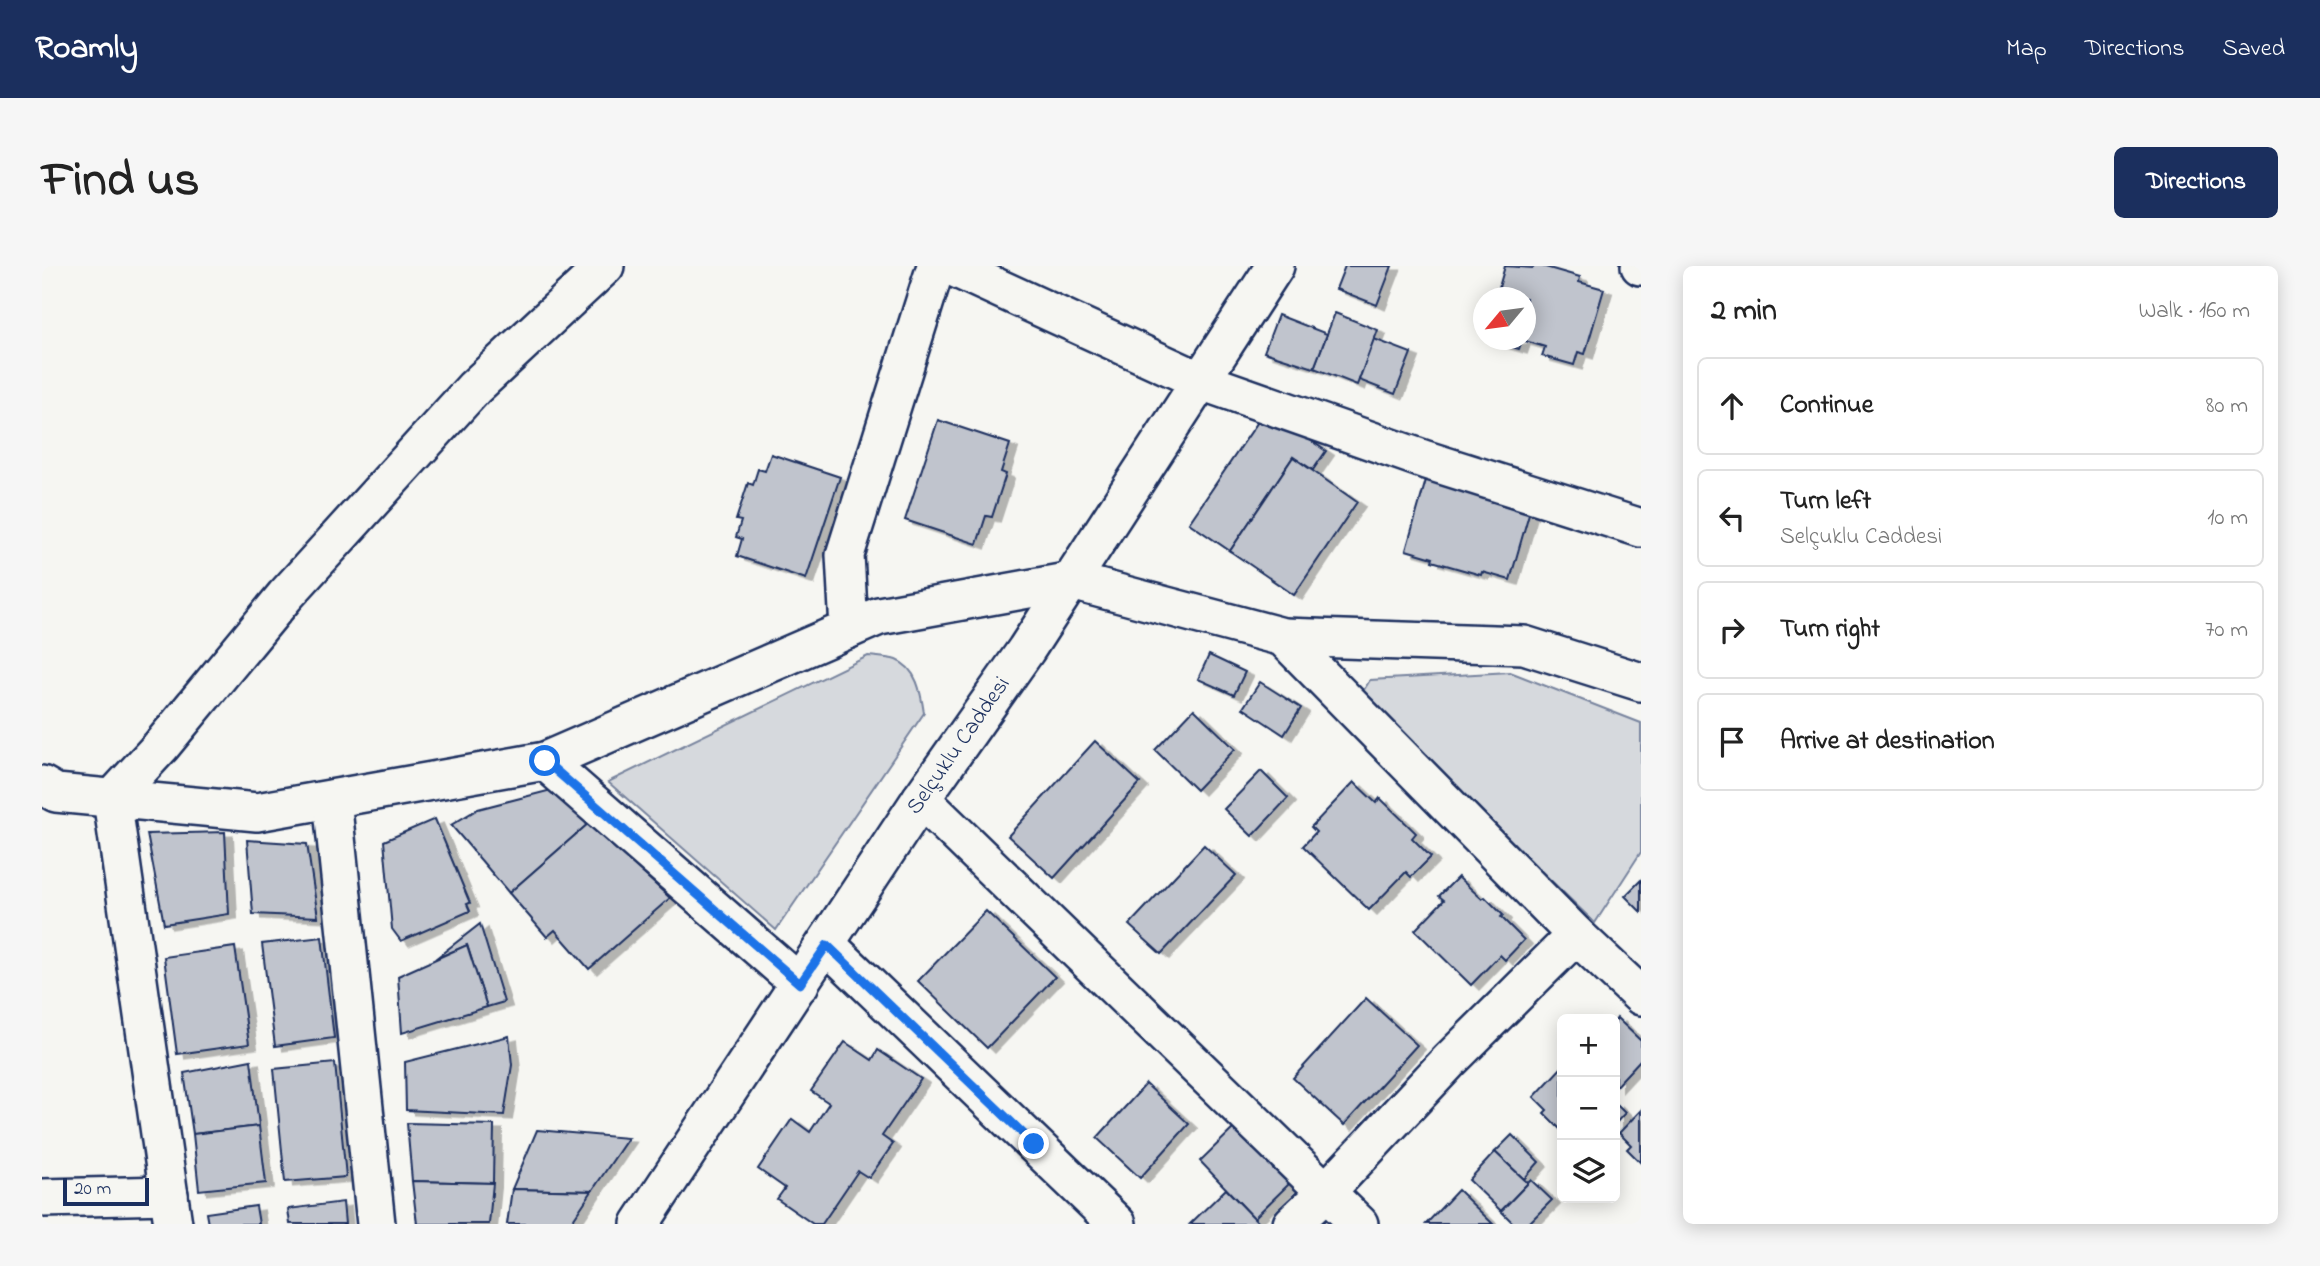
<!DOCTYPE html>
<meta charset="utf-8">
<style>
body{margin:0;font-family:"Indie Flower",sans-serif;background:#f6f6f6;color:#222}
.controls{position:absolute;right:21px;bottom:21px;display:grid;overflow:hidden;border-radius:10px;box-shadow:0 4px 18px #0003}
.controls button{width:63px;height:63px;display:grid;place-items:center;padding:0;border:0;border-bottom:2px solid #e0e0e0;background:#fff;color:#222;font:35px sans-serif}
.compass{position:absolute;left:1431px;top:21px;width:63px;height:63px;border-radius:50%;background:#fff;box-shadow:0 4px 18px #0003;rotate:241deg}
.scale{position:absolute;left:21px;bottom:18px;width:86px;box-sizing:border-box;padding-left:7px;border:4px solid #1b2f5e;border-top:0;font-size:19px;line-height:24px;white-space:nowrap;color:#1b2f5e;-webkit-text-stroke:5px #f6f6f2;paint-order:stroke}
.stop{position:absolute;width:21px;height:21px;margin:-16px;border:5px solid #1a73e8;border-radius:50%;background:#fff}
.stop.end{background:#1a73e8;border-color:#fff;box-shadow:0 2px 7px #0008}
.list{margin:0;padding:0;list-style:none}
h2{display:flex;justify-content:space-between;align-items:center;height:91px;margin:0;padding:0 28px;font-size:30px}
h2 small{font-size:23px;font-weight:400;color:#767676}
.list li{display:grid;grid-template-columns:46px 1fr auto;gap:21px;align-items:center;box-sizing:border-box;height:98px;margin:0 14px 14px;padding:0 14px;border:2px solid #e0e0e0;border-radius:10px}
.list b{display:block;font-size:26px;white-space:nowrap}
.list p{margin:0;font-size:23px;white-space:nowrap;color:#767676}
.list em{font-size:23px;font-style:normal;color:#767676}
.icon{flex:none;width:38px;height:38px;fill:none;stroke:currentColor;stroke-width:2;stroke-linecap:round;stroke-linejoin:round}
.map{position:relative;flex:none;width:1599px;height:958px;overflow:hidden;border-radius:10px}
header{display:flex;align-items:center;gap:42px;box-sizing:border-box;height:98px;padding:0 35px;background:#1b2f5e;color:#fff}
header strong{font-size:33px}
nav{display:flex;gap:38px;margin-inline-start:auto;font-size:24px}
.intro{display:flex;align-items:center;justify-content:space-between;box-sizing:border-box;height:168px;padding:0 42px}
h1{margin:0;font-size:49px}
.button{padding:18px 32px;border-radius:10px;background:#1b2f5e;color:#fff;font-size:24px;font-weight:700}
main{display:flex;gap:42px;padding:0 42px}
aside{flex:1;background:#fff;border-radius:10px;box-shadow:0 4px 18px #0003}
.map>svg:first-child{display:block}
.green{fill:#d6d9dd;stroke:#78849e;stroke-width:2}
.building{fill:#c0c4cd;stroke:#1b2f5e;stroke-width:2;filter:url(#shadow)}
.lines{fill:none;stroke-linecap:round;stroke-linejoin:round}
.minor-casing{stroke:#1b2f5e;stroke-width:42}
.minor{stroke:#f6f6f2;stroke-width:37}
.route{stroke:#1a73e8;stroke-width:9}
.labels{text-anchor:middle;dominant-baseline:central;stroke-width:7;stroke-linejoin:round;paint-order:stroke}
.street-label{font-size:23px;fill:#1b2f5e;stroke:#f6f6f2}
</style>
<header>
<strong>Roamly</strong>
<nav><a>Map</a><a>Directions</a><a>Saved</a></nav>
</header>
<div class="intro"><h1>Find us</h1><a class="button">Directions</a></div>
<main>
<div class="map">
<svg width="1599" height="958" viewBox="0 0 1599 958">
<defs>
<filter id="shadow"><feDropShadow dx="8" dy="4.5" stdDeviation="0" flood-color="#0004"/></filter>
</defs>
<rect width="100%" height="100%" fill="#f6f6f2"/>
<filter id="ink" filterUnits="userSpaceOnUse"><feTurbulence type="fractalNoise" baseFrequency=".0143" numOctaves="2"/><feDisplacementMap in="SourceGraphic" scale="14" xChannelSelector="R" yChannelSelector="G"/><feConvolveMatrix kernelMatrix="1 2 1 2 8 2 1 2 1" color-interpolation-filters="sRGB"/></filter>
<g filter="url(#ink)">
<!-- green -->
<g class="green">
<path d="M826 390C834 391 846 391 854 394 875 402 879 427 882 447L734 664 566 516Z"/>
<path d="M1468 406 1599 457V586L1553 657 1318 430 1328 414Z"/>
</g>
<!-- building -->
<g class="building">
<path d="M1303 0H1350L1335 39 1294 23Z"/>
<path d="M1463 0 1491 2 1492 0H1500L1538 11 1537 16 1562 23 1543 88 1536 86 1532 99 1500 90 1503 81 1480 74 1477 83 1449 75 1484 74V32H1454Z"/>
<path d="M1293 47 1336 64 1315 119 1272 102Z"/>
<path d="M1236 49 1285 68 1272 102 1222 86Z"/>
<path d="M1332 73 1369 87 1353 128 1317 114Z"/>
<path d="M1224 144 1284 185 1271 204 1251 191 1188 285 1147 257Z"/>
<path d="M896 154 968 178 959 206 964 208 950 251 944 250 935 278 863 254Z"/>
<path d="M729 188 798 211 764 313 695 290 700 273 694 271 699 255 694 254 706 217 711 219 716 203 723 205Z"/>
<path d="M1251 191 1315 236 1252 329 1188 285Z"/>
<path d="M1386 207 1490 237 1468 314 1440 306 1439 309 1390 295 1391 292 1364 284Z"/>
<path d="M1167 389 1203 406 1192 429 1156 413Z"/>
<path d="M1218 416 1259 442 1242 469 1201 442Z"/>
<path d="M1152 443 1193 483 1154 524 1113 484Z"/>
<path d="M1053 475 1098 517 1012 612 966 570Z"/>
<path d="M1219 505 1246 532 1210 570 1182 543Z"/>
<path d="M1312 516 1334 537 1338 532 1374 567 1370 572 1389 591 1369 611 1364 606 1327 644 1261 580 1274 566 1269 561Z"/>
<path d="M517 522 547 557 467 627 409 559 436 543Z"/>
<path d="M393 553 428 637 425 638 428 645 359 675 350 663 342 575Z"/>
<path d="M547 557 628 632 547 703 513 664 505 671 467 627Z"/>
<path d="M183 566 187 648 122 658 105 568Z"/>
<path d="M205 574 265 578 276 651 211 648Z"/>
<path d="M1162 579 1194 609 1119 688 1087 659Z"/>
<path d="M1416 611 1440 633 1443 631 1461 649 1459 651 1482 674 1463 694 1458 689 1429 719 1373 664 1402 634 1397 630Z"/>
<path d="M1599 614V646L1583 630Z"/>
<path d="M944 645 1013 711 945 782 876 715Z"/>
<path d="M438 658 462 736 445 741 425 679 393 693Z"/>
<path d="M280 671 292 772 233 780 220 678Z"/>
<path d="M425 679 445 741 360 767 356 710Z"/>
<path d="M193 681 207 778 135 788 122 691Z"/>
<path d="M1324 732 1375 779 1302 859 1251 812Z"/>
<path d="M1575 752 1599 775V793L1573 821V755Z"/>
<path d="M467 770 470 799 462 849 364 844 363 796Z"/>
<path d="M803 776 830 794 836 784 879 813 840 870 851 878 827 912 816 905 780 958H771L735 933 743 922 716 903 750 853 768 866 787 837 769 825Z"/>
<path d="M209 794 217 860 151 868 142 807Z"/>
<path d="M293 797 304 911 243 916 232 803Z"/>
<path d="M1520 801V865L1502 847 1505 844 1492 831Z"/>
<path d="M1104 818 1147 858 1098 912 1055 872Z"/>
<path d="M1573 837 1583 847 1573 858Z"/>
<path d="M1599 844V897L1585 883 1589 879 1577 867Z"/>
<path d="M1198 856 1228 888 1222 893 1247 918 1212 952 1158 895Z"/>
<path d="M365 857 452 859 451 917 370 915Z"/>
<path d="M217 860 224 917 157 924 151 868Z"/>
<path d="M495 864 586 872 550 925 470 923Z"/>
<path d="M1470 869 1497 896 1482 913 1453 886Z"/>
<path d="M1453 886 1486 917 1459 945 1427 914Z"/>
<path d="M1489 914 1510 934 1486 958H1472L1459 945Z"/>
<path d="M370 915 451 917 447 958H375Z"/>
<path d="M470 923 550 925 528 958H465Z"/>
<path d="M1184 923 1218 958H1148Z"/>
<path d="M1416 924 1451 958H1384Z"/>
<path d="M301 936 303 958H248L246 943Z"/>
<path d="M214 940 217 958H166L164 947Z"/>
</g>
<g class="lines">
<defs>
<g id="minor">
<path d="M908 0 1159 115 1384 194 1599 262"/>
<path d="M1598 0H1599"/>
<path d="M807 363 803 289 894 0"/>
<path d="M1241 371 1482 379 1599 416"/>
<path d="M503 495 758 718"/>
<path d="M0 519 14 527 215 546 503 495 837 350 1030 315 1241 371 1534 669 1599 730"/>
<path d="M290 533 334 958"/>
<path d="M879 533 1317 958"/>
<path d="M785 679 1075 958"/>
<path d="M0 932 127 929"/>
<path d="M131 958 70 533 119 480 243 330 432 122 563 0"/>
<path d="M598 958 879 533 984 384 1233 0"/>
<path d="M1250 958 1283 927 1407 795 1534 669"/>
</g>
</defs>
<!-- minor casing -->
<use href="#minor" class="minor-casing"/>
<!-- minor -->
<use href="#minor" class="minor"/>
</g>
</g>
<g class="lines" filter="url(#ink)">
<!-- route -->
<path class="route" d="M503 495 758 718 785 679 992 878"/>
</g>
<g class="labels">
<!-- street labels -->
<g class="street-label">
<text transform="translate(917 480) rotate(-55)">Selçuklu Caddesi</text>
</g>
</g>
</svg>
<div class="controls">
<button>+</button>
<button>−</button>
<button><svg class="icon" aria-label="layers" viewBox="0 0 24 24"><path d="M12 4l9 5-9 5-9-5zM3 14l9 5 9-5"/></svg></button>
</div>
<svg class="compass" viewBox="-18 -18 36 36"><path d="M0-13l5 13h-10z" fill="#e53935"/><path d="M0 13l5-13h-10z" fill="#767676"/></svg>
<div class="scale">20 m</div>
<div class="stop" style="left:503px;top:495px"></div>
<div class="stop end" style="left:992px;top:878px"></div>
</div>
<aside>
<h2>2 min<small>Walk · 160 m</small></h2>
<ul class="list">
<li><svg class="icon" aria-label="ahead" viewBox="0 0 24 24"><path d="M12 20V5M6 11l6-6 6 6"/></svg><div><b>Continue</b></div><em>80 m</em></li>
<li><svg class="icon" aria-label="left" viewBox="0 0 24 24"><path d="M17 20v-9H6M10 6l-5 5 5 5"/></svg><div><b>Turn left</b><p>Selçuklu Caddesi</p></div><em>10 m</em></li>
<li><svg class="icon" aria-label="right" viewBox="0 0 24 24"><path d="M7 20v-9h11M14 6l5 5-5 5"/></svg><div><b>Turn right</b></div><em>70 m</em></li>
<li><svg class="icon" aria-label="arrive" viewBox="0 0 24 24"><path d="M6 21V4h12l-3 4 3 4H6"/></svg><div><b>Arrive at destination</b></div></li>
</ul>
</aside>
</main>
